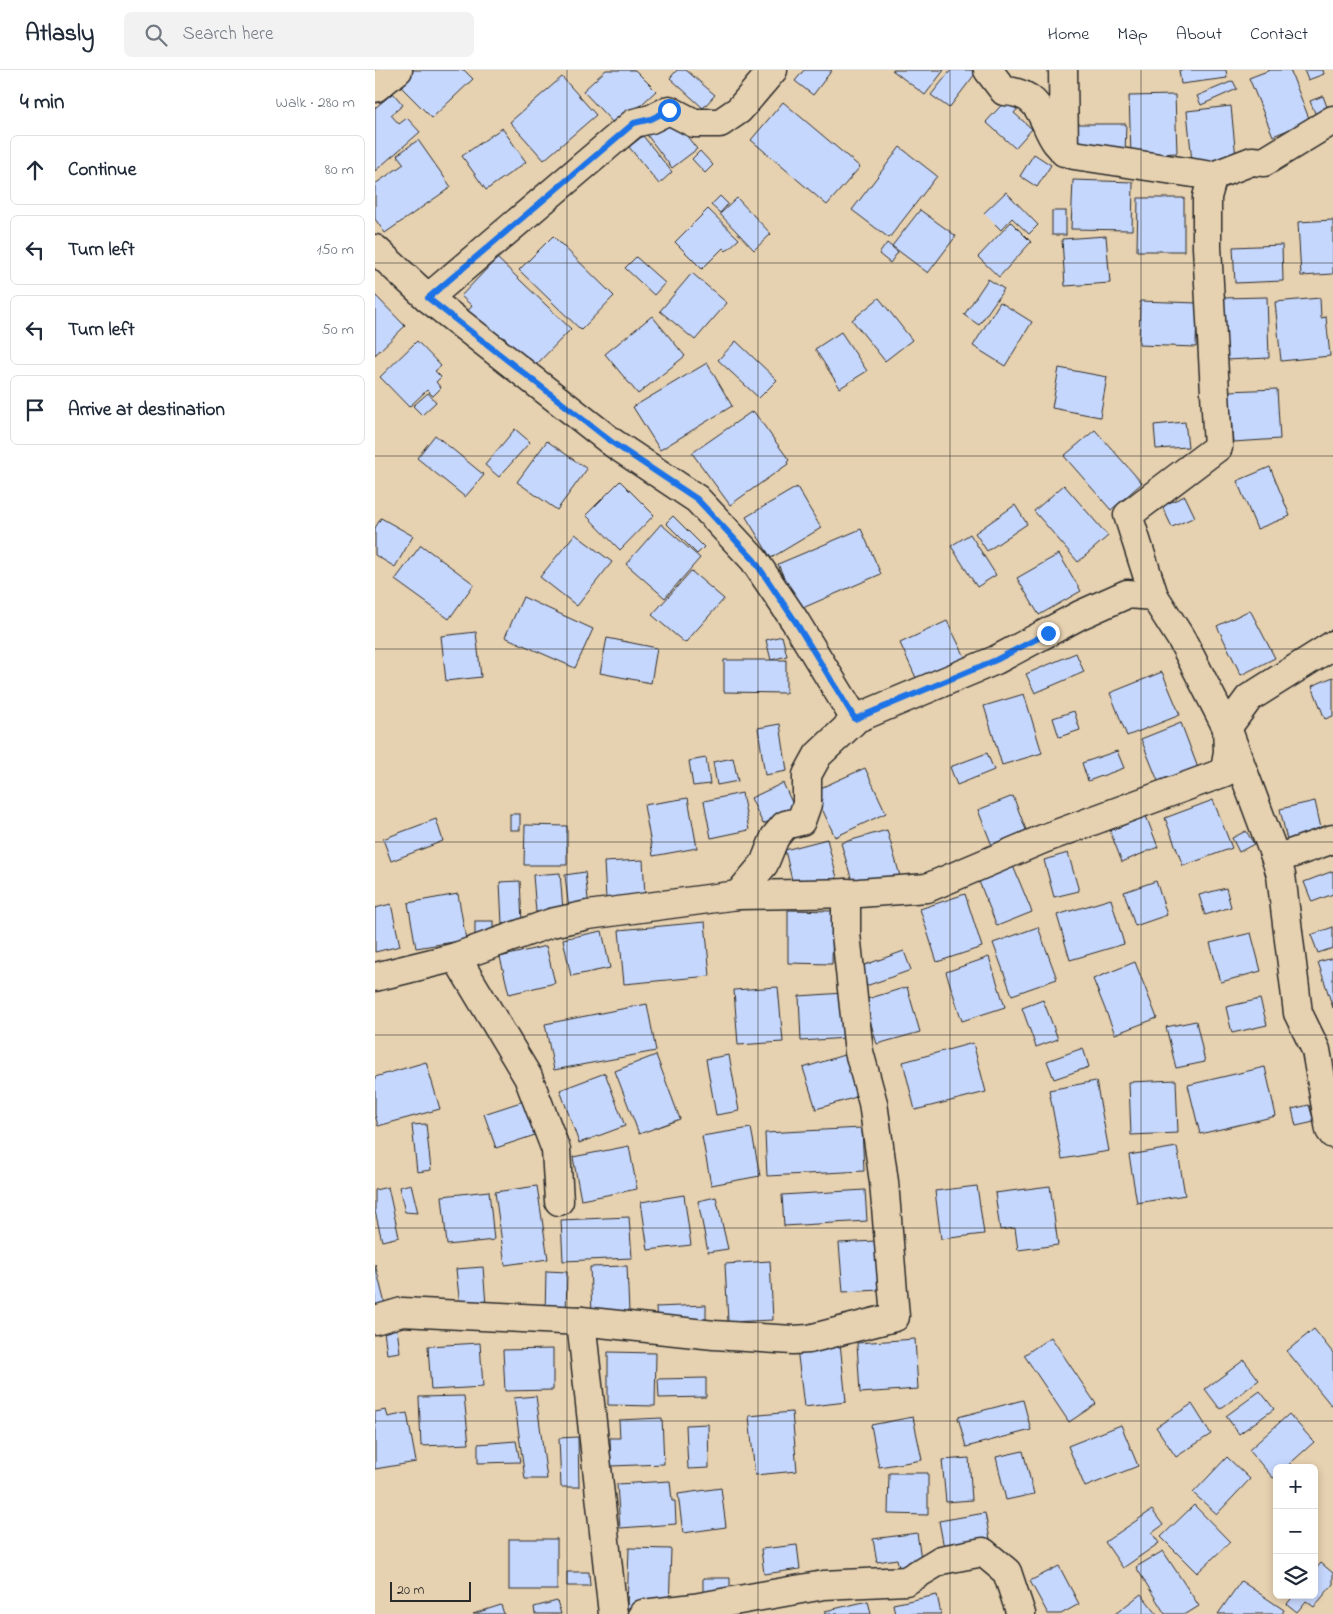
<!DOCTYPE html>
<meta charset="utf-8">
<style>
body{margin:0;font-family:"Indie Flower",sans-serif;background:#f2f2f3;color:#1f2937}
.controls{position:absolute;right:15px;bottom:15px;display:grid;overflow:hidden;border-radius:8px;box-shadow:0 2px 8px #0003}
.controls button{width:45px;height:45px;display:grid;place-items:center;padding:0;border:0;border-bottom:1px solid #e0e1e3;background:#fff;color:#1f2937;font:25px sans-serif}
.scale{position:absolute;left:15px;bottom:12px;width:81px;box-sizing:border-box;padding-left:5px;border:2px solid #2b2b2b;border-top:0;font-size:14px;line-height:18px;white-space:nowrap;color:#2b2b2b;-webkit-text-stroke:4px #e6d1b0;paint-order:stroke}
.stop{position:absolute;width:15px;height:15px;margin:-11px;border:4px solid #1a73e8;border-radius:50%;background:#fff}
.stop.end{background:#1a73e8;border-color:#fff;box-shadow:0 1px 5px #0008}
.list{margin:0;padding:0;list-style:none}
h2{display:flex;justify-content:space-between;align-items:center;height:65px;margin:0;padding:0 20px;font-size:21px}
h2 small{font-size:16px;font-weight:400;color:#747a83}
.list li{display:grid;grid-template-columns:32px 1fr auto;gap:15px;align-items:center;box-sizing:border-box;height:70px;margin:0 10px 10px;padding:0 10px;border:1px solid #e0e1e3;border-radius:8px}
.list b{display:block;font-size:19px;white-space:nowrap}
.list em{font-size:16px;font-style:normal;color:#747a83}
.icon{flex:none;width:28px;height:28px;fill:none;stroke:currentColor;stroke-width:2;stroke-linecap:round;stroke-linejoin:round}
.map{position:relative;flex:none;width:958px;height:1544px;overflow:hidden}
header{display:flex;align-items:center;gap:30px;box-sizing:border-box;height:70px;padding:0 25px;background:#fff;border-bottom:1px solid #e0e1e3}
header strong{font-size:24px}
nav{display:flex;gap:28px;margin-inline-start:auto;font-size:18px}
.search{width:350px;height:45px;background:#f2f2f3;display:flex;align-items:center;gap:12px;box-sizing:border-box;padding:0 18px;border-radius:8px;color:#747a83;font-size:19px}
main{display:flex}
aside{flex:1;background:#fff}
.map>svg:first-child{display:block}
.building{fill:#c6d7fd;stroke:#2b2b2b}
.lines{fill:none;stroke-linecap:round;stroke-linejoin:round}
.minor-casing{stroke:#2b2b2b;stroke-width:31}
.minor{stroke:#e6d1b0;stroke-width:28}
.route{stroke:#1a73e8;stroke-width:6}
.grid{fill:none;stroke:#2b2b2b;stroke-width:1;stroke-opacity:0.55}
</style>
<header>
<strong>Atlasly</strong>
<div class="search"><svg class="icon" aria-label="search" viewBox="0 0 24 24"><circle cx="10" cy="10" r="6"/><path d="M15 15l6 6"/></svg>Search here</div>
<nav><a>Home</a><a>Map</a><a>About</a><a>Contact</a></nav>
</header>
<main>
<aside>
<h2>4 min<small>Walk · 280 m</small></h2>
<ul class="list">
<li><svg class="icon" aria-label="ahead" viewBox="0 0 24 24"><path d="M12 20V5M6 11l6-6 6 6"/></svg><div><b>Continue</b></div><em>80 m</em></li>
<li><svg class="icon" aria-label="left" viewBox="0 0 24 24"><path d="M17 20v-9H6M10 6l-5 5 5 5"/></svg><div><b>Turn left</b></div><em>150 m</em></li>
<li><svg class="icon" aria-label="left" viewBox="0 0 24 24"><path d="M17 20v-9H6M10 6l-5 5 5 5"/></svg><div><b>Turn left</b></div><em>50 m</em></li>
<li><svg class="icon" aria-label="arrive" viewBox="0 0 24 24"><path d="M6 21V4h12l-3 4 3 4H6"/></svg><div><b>Arrive at destination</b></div></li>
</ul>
</aside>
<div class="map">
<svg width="958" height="1544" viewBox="0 0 958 1544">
<rect width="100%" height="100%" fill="#e6d1b0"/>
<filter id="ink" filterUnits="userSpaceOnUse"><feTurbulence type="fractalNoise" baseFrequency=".02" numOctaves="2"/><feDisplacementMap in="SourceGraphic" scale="10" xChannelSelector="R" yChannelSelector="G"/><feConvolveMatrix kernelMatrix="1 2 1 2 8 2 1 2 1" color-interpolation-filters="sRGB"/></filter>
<g filter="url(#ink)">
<!-- building -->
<g class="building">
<path d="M35 0H89L98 9 57 48 22 13Z"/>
<path d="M231 0H260L281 21 242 57 208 21Z"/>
<path d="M302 0H311L340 25 328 38 295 8Z"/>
<path d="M429 0H457L438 25 420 11Z"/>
<path d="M517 0H569L550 25Z"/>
<path d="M576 0H596L600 4 574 38 556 25Z"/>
<path d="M804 0H851L852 8 806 14Z"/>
<path d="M895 0H915L935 51 898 66 874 8Z"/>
<path d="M929 0H948L949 4 933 10Z"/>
<path d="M187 7 221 45 169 90 135 52Z"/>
<path d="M858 11 862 19 826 35 822 26Z"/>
<path d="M18 23 28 35 16 45 24 54 32 48 45 62 0 101V38Z"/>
<path d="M800 25 802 83 756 85 754 26Z"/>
<path d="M948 26 955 45 943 50 935 31Z"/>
<path d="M633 28 644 37 639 43 657 59 640 78 611 52Z"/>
<path d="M408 32 485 97 452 135 376 70Z"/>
<path d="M856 36 861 88 817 92 812 41Z"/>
<path d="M296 46 322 79 297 98 272 65Z"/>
<path d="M698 54H751L750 84 698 83Z"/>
<path d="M127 58 151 92 111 120 87 86Z"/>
<path d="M268 66 297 102 284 114 254 77Z"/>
<path d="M43 70 76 117 10 163 0 149V114L29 94 22 85Z"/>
<path d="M525 77 562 106 514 168 477 140Z"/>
<path d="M325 81 338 95 330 103 317 89Z"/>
<path d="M659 84 676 95 662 117 645 106Z"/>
<path d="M698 110 758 112 757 160 696 159Z"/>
<path d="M631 122 663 155 654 164 637 148 626 160 609 143Z"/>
<path d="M345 126 353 134 345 143 336 135Z"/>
<path d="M362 128 396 164 379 180 345 144Z"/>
<path d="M763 128H809V181H762Z"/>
<path d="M333 139 364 169 351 181 348 178 327 199 300 172Z"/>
<path d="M545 140 581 166 553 203 517 176Z"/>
<rect x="677" y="141" width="14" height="24"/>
<path d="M958 150V204L926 206 923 152Z"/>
<path d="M636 152 656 172 624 207 603 187Z"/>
<path d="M178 166 239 226 206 260 144 200Z"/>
<path d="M731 166 735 213 690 216 687 169Z"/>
<path d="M512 173 523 182 515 193 504 184Z"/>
<path d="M907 175 908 211 860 213 858 177Z"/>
<path d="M261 187 290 213 279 225 250 198Z"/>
<path d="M122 188 196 259 155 301 127 275 132 270 127 266 123 271 92 242 97 236 86 226Z"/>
<path d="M317 203 352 233 320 270 285 241Z"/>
<path d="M613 209 629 219 604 255 589 245Z"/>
<path d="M0 225 30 256 0 285Z"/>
<path d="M892 227 894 288 850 290 848 228Z"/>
<path d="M504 228 537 270 510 291 477 250Z"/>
<path d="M945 228 946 248 951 247 955 286 906 291 900 232Z"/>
<path d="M765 231 822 233 821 277 764 275Z"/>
<path d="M625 232 657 252 630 296 598 276Z"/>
<path d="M277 246 310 286 263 324 230 284Z"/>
<path d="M466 262 492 301 465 318 440 279Z"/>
<path d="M42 271 66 296 60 301 66 307 61 312 66 318 58 326 52 320 34 337 5 307Z"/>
<path d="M361 271 402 310 384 328 343 290Z"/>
<path d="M332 293 357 336 285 380 258 337Z"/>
<path d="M684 298 732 307 725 347 677 338Z"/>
<path d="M902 319 905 369 858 372 854 321Z"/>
<path d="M53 323 61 332 47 345 38 336Z"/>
<path d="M376 342 377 344 379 342 414 390 412 392 413 394 355 435 317 383Z"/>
<path d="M810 352 813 377 781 379 779 355Z"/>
<path d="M140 359 155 372 124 407 110 395Z"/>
<path d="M720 360 767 413 736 440 689 386Z"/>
<path d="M60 365 109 405 90 427 42 388Z"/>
<path d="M172 371 212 399 182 440 142 412Z"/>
<path d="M895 397 915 446 882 459 862 411Z"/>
<path d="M245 411 279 445 245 480 211 445Z"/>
<path d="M689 415 733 466 703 492 659 441Z"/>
<path d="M422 417 446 458 396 488 371 447Z"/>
<path d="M810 426 820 447 797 457 787 436Z"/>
<path d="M640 435 652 454 612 481 600 463Z"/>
<path d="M298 446 329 477 322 484 291 453Z"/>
<path d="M6 448 38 466 20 497 0 485V458Z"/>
<path d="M286 454 325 488 290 528 251 494Z"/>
<path d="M486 459 506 504 423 540 403 494Z"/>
<path d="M200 464 237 492 202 536 165 507Z"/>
<path d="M595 464 621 505 602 517 576 476Z"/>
<path d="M46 475 99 514 74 549 20 510Z"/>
<path d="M684 484 706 521 664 545 642 508Z"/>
<path d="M316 501 349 529 310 573 277 545Z"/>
<path d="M148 527 218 559 200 598 130 567Z"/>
<path d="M875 540 900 588 866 605 842 556Z"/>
<path d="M572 551 590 587 542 610 525 573Z"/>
<path d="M101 562 106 607 71 611 66 566Z"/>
<path d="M407 566 412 586 396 590 391 570Z"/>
<path d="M232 568 282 578 276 613 225 603Z"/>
<path d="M701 583 709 602 660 623 651 604Z"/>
<path d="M349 590H411V623L349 622Z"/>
<path d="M787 602 805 645 752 666 735 623Z"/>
<path d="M958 607V646L950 649 937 616Z"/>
<path d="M649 624 667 683 627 695 609 636Z"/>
<path d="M699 641 705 660 684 667 678 648Z"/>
<path d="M806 653 826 706 787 721 766 669Z"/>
<path d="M405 654 412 701 390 705 383 658Z"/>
<path d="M742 681 749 698 713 711 707 693Z"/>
<path d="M612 683 619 700 582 715 575 697Z"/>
<path d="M331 688 335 714 318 716 314 691Z"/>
<path d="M358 688 363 711 342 715 338 692Z"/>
<path d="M490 698 511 743 460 767 439 721Z"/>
<path d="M408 713 420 739 388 754 376 728Z"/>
<path d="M367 723 374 760 336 768 329 731Z"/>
<path d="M638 726 653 765 618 778 603 740Z"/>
<path d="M313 728 322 778 278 786 269 735Z"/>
<path d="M838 730 857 778 808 796 790 748Z"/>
<path d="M940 731 947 763 912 770 905 739Z"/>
<rect x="135" y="744" width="10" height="16"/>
<path d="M771 746 783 777 747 792 735 761Z"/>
<path d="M61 749 68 771 16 791 8 769Z"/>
<path d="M150 755 192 756V795H149Z"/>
<path d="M512 760 525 806 479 818 466 773Z"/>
<path d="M871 761 879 774 864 782 857 768Z"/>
<path d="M452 769 462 808 419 819 410 780Z"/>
<path d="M693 783 704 821 679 827 669 790Z"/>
<path d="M268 790 270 826 231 829 229 792Z"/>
<path d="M638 796 657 842 622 856 603 809Z"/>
<path d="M958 801V824L937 832 929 812Z"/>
<path d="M210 802 214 838 194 840 190 805Z"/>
<path d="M185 803 188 840 161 842 158 805Z"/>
<path d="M145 811 147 853 127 854 125 812Z"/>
<path d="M781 811 792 845 760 856 749 822Z"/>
<path d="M851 818 856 837 830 845 824 825Z"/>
<path d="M83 824 91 870 41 878 33 833Z"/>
<path d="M590 824 607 877 562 892 545 839Z"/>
<path d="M736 829 749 874 695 890 682 845Z"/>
<path d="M16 834 25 876 0 882V838Z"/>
<path d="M413 840 458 841 457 894 413 893Z"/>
<rect x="100" y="851" width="18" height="18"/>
<path d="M330 852 335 906 249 914 244 860Z"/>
<path d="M663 857 682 909 637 925 618 873Z"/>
<path d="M958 857V878L943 883 936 865Z"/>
<path d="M227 861 235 898 196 906 188 869Z"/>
<path d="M876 863 886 901 846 912 835 873Z"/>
<path d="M171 876 180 913 134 924 125 887Z"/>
<path d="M529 881 536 900 491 916 484 897Z"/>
<path d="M614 887 630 937 587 951 571 902Z"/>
<path d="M958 888V938L943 892Z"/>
<path d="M760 892 782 948 740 964 718 909Z"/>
<path d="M403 917 408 972 363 975 359 920Z"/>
<path d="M532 917 545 962 502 974 489 930Z"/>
<path d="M469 923 472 968 426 971 424 926Z"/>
<path d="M885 929 892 955 857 963 851 937Z"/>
<path d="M668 930 683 969 661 977 647 938Z"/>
<path d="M272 934 281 981 179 1000 170 954Z"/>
<path d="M821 951 830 992 801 998 791 957Z"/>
<path d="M598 973 611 1022 540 1040 528 992Z"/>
<path d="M708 978 714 997 679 1009 672 991Z"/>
<path d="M475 983 488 1025 441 1039 428 998Z"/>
<path d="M281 985 305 1049 264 1064 240 1001Z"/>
<path d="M354 985 364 1041 341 1045 331 989Z"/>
<path d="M51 992 65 1039 3 1056 0 1045V1007Z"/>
<path d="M890 997 901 1046 825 1064 813 1015Z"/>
<path d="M230 1003 250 1056 204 1073 185 1020Z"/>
<path d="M801 1010 803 1063 756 1065 754 1012Z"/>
<path d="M721 1011 734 1081 687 1089 674 1020Z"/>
<path d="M158 1028 169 1062 121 1078 109 1044Z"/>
<path d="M934 1035 939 1052 921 1056 917 1039Z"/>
<path d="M51 1054 56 1100 42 1102 37 1055Z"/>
<path d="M376 1058 385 1106 336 1115 327 1066Z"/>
<path d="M487 1058 489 1101 392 1106 390 1063Z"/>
<path d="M254 1076 262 1119 206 1130 198 1087Z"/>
<path d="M802 1077 810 1125 762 1133 754 1085Z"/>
<path d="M36 1114 43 1143 30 1142 24 1117Z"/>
<path d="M162 1116 173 1189 130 1195 120 1122Z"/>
<path d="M602 1116 609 1164 566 1169 560 1121Z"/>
<path d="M675 1116 683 1175 643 1180 640 1158 625 1160 620 1123Z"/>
<path d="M13 1117 24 1167 7 1171 0 1141V1120Z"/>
<path d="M490 1120 492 1151 409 1156 407 1125Z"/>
<path d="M114 1121 119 1170 72 1175 67 1126Z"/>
<path d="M309 1125 316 1175 273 1180 266 1132Z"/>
<path d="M341 1127 353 1179 333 1182 323 1131Z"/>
<path d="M254 1147 257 1188 188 1191 186 1150Z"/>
<path d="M501 1171 505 1220 468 1222 464 1173Z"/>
<path d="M395 1191 398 1250 353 1252 350 1194Z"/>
<path d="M0 1194 10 1234 0 1236Z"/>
<path d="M252 1196 254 1242 217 1243 215 1197Z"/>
<path d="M108 1197 111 1235 85 1236 81 1199Z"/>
<path d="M171 1201 192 1202 191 1247 170 1246Z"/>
<path d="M331 1235V1253L282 1254 281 1237Z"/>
<path d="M22 1259 25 1282 12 1284 9 1261Z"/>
<path d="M939 1259 958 1283V1334L956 1335 912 1281Z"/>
<path d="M676 1267 721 1334 694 1352 649 1285Z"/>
<path d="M540 1269 543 1319 485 1323 482 1273Z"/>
<path d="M105 1273 108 1317 56 1320 53 1276Z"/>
<path d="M465 1273 471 1332 429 1337 422 1278Z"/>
<path d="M178 1279V1320L130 1321 128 1280Z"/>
<path d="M233 1282 281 1283 280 1336 233 1335Z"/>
<path d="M869 1290 884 1310 845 1339 830 1319Z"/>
<path d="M331 1308V1327L284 1328 283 1309Z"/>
<path d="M885 1321 899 1339 864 1364 851 1346Z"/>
<path d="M89 1326 94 1374 46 1376 44 1327Z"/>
<path d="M161 1326 172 1409H150L139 1328Z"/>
<path d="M648 1330 656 1360 591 1377 583 1347Z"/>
<path d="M817 1334 836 1364 801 1387 781 1357Z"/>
<path d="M11 1340 13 1347 32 1343 41 1392 0 1399V1342Z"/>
<path d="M417 1342 422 1401 380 1405 374 1346Z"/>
<path d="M914 1344 939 1372 910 1398H902V1405L898 1408 874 1380Z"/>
<path d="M538 1347 547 1390 504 1397 496 1355Z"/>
<path d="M287 1348 289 1394 236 1396 235 1368H245L244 1350Z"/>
<path d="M333 1354 334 1398 313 1399 311 1355Z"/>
<path d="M746 1355 763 1396 710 1417 693 1376Z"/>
<path d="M203 1367 204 1417H186L184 1368Z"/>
<path d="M141 1371 145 1392 103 1393V1374Z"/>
<path d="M648 1381 659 1424 631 1430 621 1387Z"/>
<path d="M852 1387 875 1409 842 1444 818 1423Z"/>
<path d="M594 1388 597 1430 571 1432 567 1390Z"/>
<path d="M514 1403H553V1445L513 1444Z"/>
<path d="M295 1411 297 1431H300L301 1454 245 1458 242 1414Z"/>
<path d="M346 1418 351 1457 308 1463 303 1424Z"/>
<path d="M819 1435 855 1472 822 1503 786 1467Z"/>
<path d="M777 1440 788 1455 777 1463 784 1473 748 1498 730 1472Z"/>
<path d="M610 1443 615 1469 569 1478 564 1451Z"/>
<path d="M542 1463 547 1495 524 1498 522 1489 502 1492 498 1469Z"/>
<rect x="134" y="1469" width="48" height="51"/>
<path d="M422 1475 425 1499 389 1504 386 1479Z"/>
<path d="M254 1478 296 1479 294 1539 252 1538Z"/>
<path d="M788 1481 824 1536 811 1544H790L761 1497Z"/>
<path d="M946 1493 958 1503V1514L939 1537 931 1531 922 1542 912 1534 919 1525H939V1501Z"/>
<path d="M684 1496 704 1534 686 1544H673L655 1511Z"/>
<path d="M192 1502H214L215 1516H192Z"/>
<path d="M328 1508H355V1523L328 1524Z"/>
<path d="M866 1511 909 1540 907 1544H843Z"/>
<path d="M766 1524 782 1544H740Z"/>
<path d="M562 1525 566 1544H520L518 1534Z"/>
<path d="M182 1531 186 1544H160L159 1537Z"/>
<path d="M493 1531 496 1544H451L450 1541Z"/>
<path d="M126 1535 129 1544H98Z"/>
</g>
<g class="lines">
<defs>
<g id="minor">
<path d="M613 0 629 21C680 23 662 73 699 85L838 106 877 91 889 92 958 50"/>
<path d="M688 0 689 82"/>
<path d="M0 18 23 0"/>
<path d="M838 106 832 127V177L843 377 753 445 779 526 807 570 852 658 901 789 906 805 923 943 941 980 955 1060 958 1064"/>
<path d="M0 179 53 228 238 373 322 429 379 490 420 551 480 649"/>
<path d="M53 228 259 53 276 49 294 40 319 53H345L364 40 398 0"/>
<path d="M901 789 958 769"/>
<path d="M363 825 389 794 400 767 410 755 426 751 432 734V705L443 685 478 652 480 649 621 590 705 545 752 524 779 526"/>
<path d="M81 887 153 1007 181 1080 184 1131"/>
<path d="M0 907 81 887 176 853 213 845 363 825 484 823 552 818 668 769 850 702 853 681 852 658 874 628 958 575"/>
<path d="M0 1250 27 1242 206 1251 339 1265 418 1270 434 1269 520 1247 509 1112 498 1033 484 982 476 910 471 864V823"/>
<path d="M206 1251 238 1544"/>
<path d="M268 1544 319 1538 449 1515 531 1511 566 1490 608 1482 632 1502 646 1544"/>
</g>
</defs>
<!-- minor casing -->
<use href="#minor" class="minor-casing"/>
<!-- minor -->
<use href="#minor" class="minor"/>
</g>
</g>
<g class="lines" filter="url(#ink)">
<!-- route -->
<path class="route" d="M294 40 276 49 259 53 53 228 238 373 322 429 379 490 420 551 480 649 621 590 673 563"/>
</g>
<!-- grid -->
<path class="grid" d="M192 0V1544M383 0V1544M575 0V1544M766 0V1544M0 193H958M0 386H958M0 579H958M0 772H958M0 965H958M0 1158H958M0 1351H958"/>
</svg>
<div class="controls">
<button>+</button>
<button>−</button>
<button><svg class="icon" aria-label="layers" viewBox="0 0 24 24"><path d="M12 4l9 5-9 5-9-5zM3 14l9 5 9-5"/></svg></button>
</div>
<div class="scale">20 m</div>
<div class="stop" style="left:294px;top:40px"></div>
<div class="stop end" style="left:673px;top:563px"></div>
</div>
</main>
